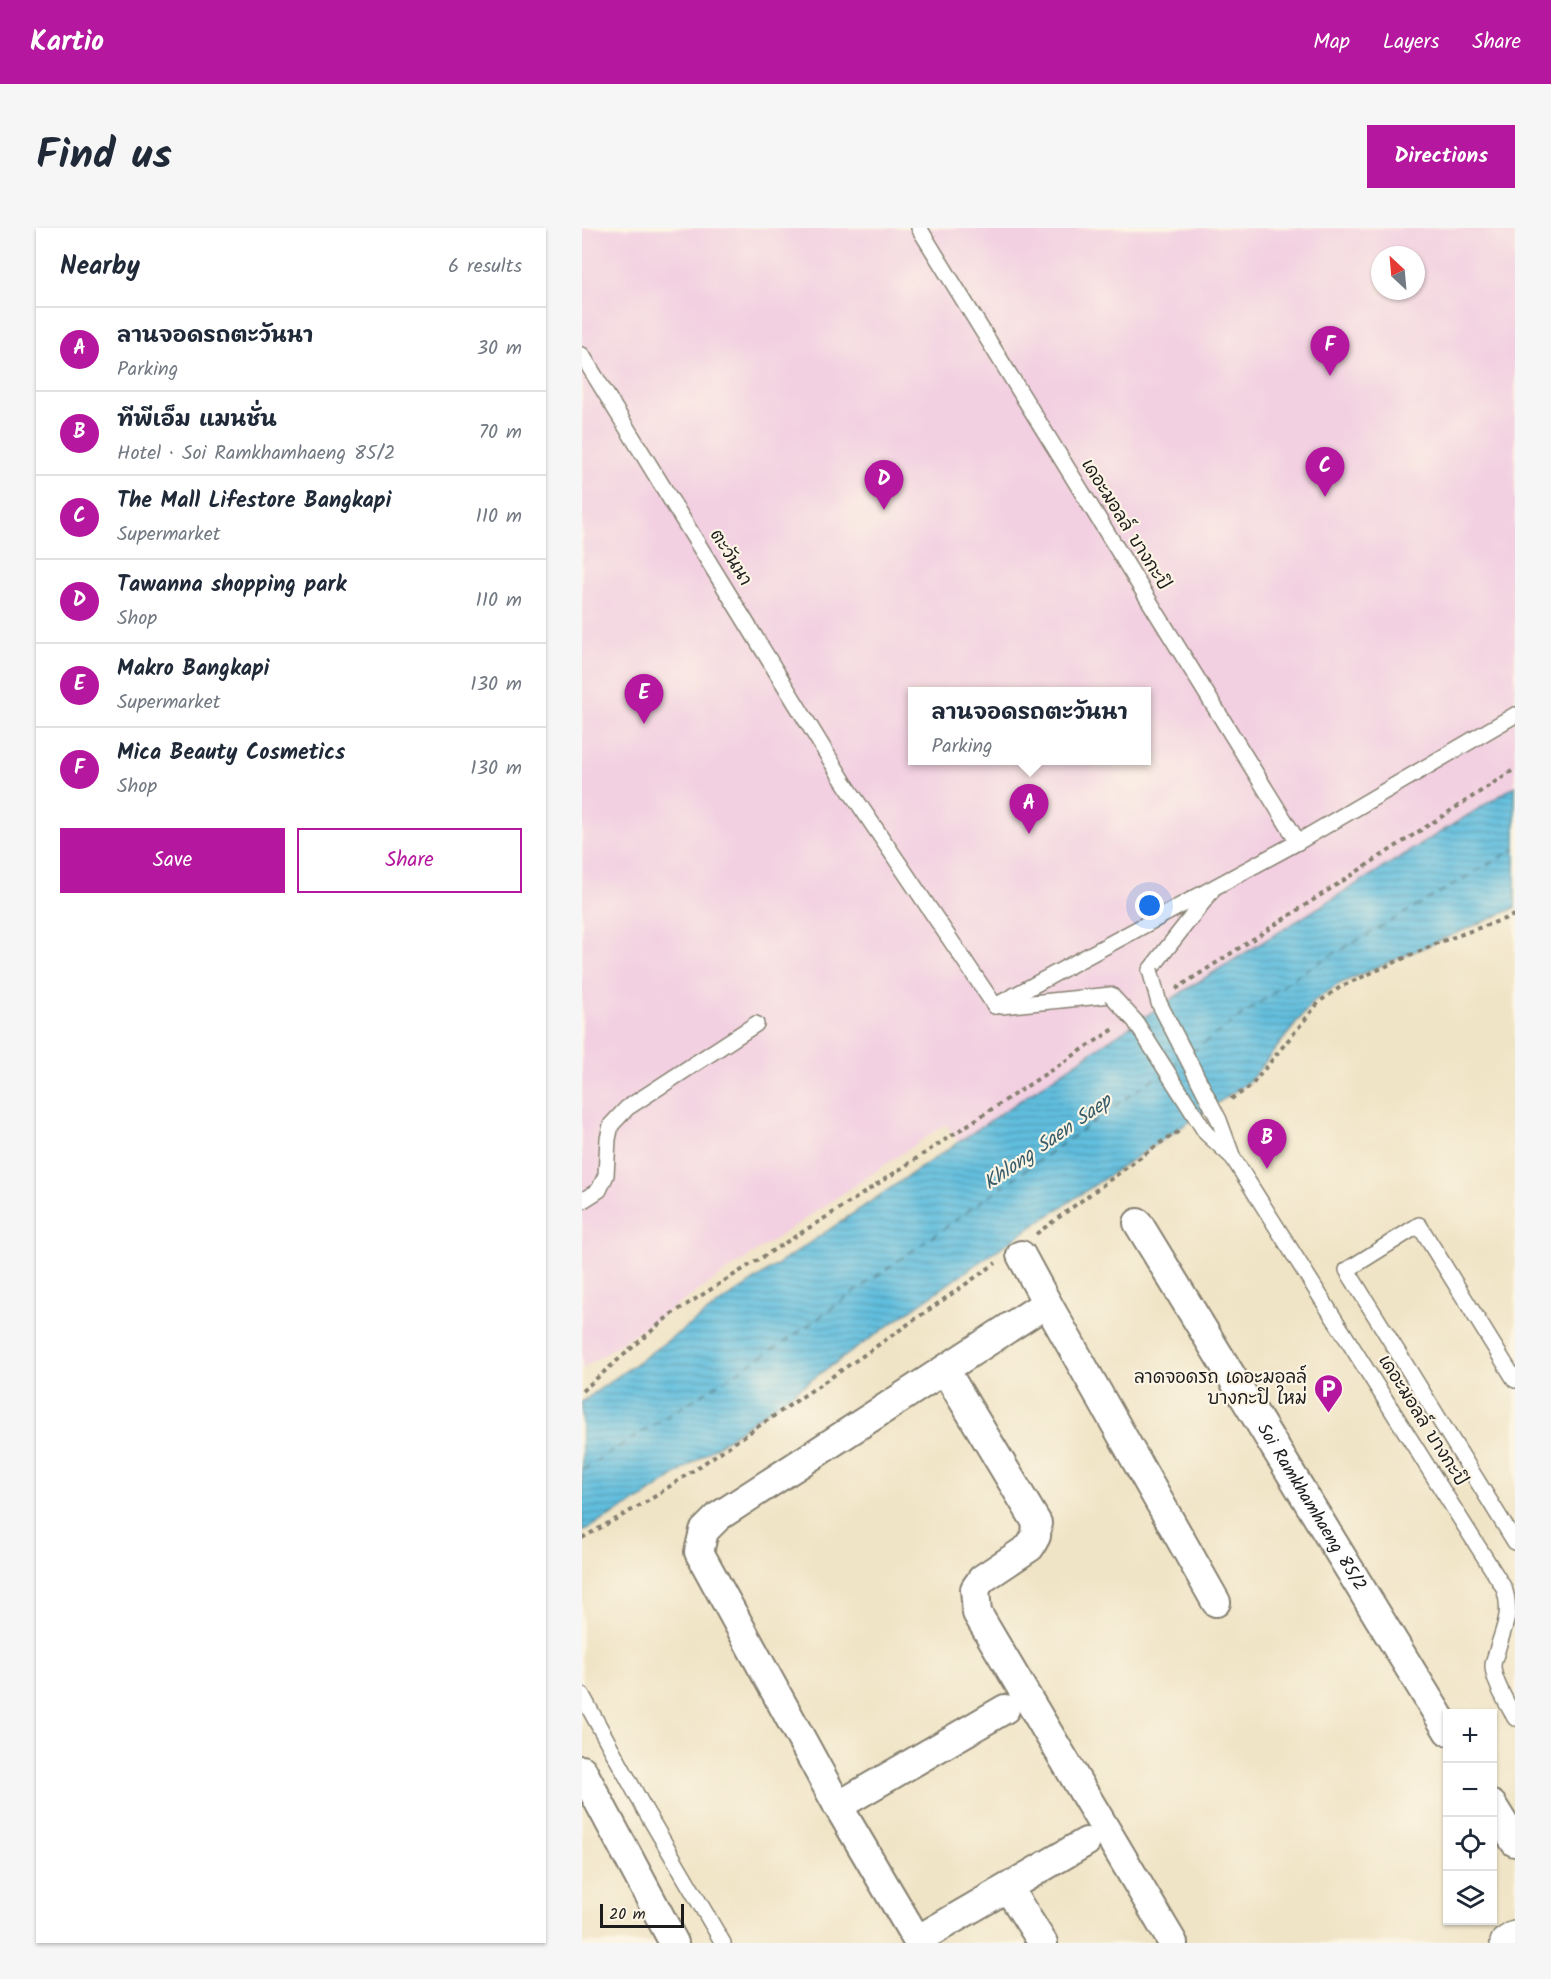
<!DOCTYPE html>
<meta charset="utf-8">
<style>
body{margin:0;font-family:Kalam,"Playpen Sans Thai",sans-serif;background:#f6f6f7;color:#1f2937}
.controls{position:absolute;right:18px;bottom:18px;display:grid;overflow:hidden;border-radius:0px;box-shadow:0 2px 4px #0004}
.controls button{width:54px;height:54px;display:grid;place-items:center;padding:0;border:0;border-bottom:2px solid #e0e1e3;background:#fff;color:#1f2937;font:30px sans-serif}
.compass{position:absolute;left:789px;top:18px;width:54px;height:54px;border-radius:50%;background:#fff;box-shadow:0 2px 4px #0004;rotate:334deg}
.scale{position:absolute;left:18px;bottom:15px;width:84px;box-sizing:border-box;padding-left:6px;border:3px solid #1c1c1c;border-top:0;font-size:16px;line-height:21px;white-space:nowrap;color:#1c1c1c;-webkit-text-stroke:4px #fcf5e5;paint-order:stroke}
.you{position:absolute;left:568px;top:678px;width:21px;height:21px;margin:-15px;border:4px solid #fff;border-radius:50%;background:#1a73e8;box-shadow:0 0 0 9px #1a73e833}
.badge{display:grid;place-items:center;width:39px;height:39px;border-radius:50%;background:#b5179e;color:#fff;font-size:20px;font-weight:700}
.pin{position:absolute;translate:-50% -50px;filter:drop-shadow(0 2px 3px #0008)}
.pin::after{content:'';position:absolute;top:32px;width:21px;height:18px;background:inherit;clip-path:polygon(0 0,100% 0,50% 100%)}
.popup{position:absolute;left:326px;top:459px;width:243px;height:78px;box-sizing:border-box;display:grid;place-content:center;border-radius:0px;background:#fff;filter:drop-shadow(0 2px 4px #0005);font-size:20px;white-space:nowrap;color:#747a83}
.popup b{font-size:22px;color:#1f2937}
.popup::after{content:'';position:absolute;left:50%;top:100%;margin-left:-12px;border:12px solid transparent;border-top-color:#fff}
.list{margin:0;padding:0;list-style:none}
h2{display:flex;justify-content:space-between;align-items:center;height:78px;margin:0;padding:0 24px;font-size:26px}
h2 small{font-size:20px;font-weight:400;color:#747a83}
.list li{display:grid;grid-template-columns:39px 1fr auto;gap:18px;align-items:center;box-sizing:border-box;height:84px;padding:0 24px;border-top:2px solid #e0e1e3}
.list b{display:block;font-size:22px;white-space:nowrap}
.list p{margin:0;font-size:20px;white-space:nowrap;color:#747a83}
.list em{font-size:20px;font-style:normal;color:#747a83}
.actions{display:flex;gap:12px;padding:18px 24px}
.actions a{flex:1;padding:14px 0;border:2px solid #b5179e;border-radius:0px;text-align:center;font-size:21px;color:#b5179e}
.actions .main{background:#b5179e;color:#fff}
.icon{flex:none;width:33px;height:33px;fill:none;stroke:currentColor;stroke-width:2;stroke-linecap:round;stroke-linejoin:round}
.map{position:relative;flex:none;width:933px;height:1715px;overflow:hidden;border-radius:0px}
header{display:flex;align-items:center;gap:36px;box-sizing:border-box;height:84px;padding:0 30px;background:#b5179e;color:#fff}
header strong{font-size:28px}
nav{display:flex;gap:33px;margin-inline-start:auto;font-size:21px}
.intro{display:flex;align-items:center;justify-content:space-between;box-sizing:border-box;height:144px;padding:0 36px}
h1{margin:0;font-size:42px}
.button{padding:15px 27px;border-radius:0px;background:#b5179e;color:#fff;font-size:21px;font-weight:700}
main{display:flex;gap:36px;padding:0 36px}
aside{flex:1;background:#fff;border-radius:0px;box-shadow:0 2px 4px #0004}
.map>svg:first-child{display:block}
.built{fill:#f2cfe1;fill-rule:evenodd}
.water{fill:url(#water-rules);stroke:#3e6d7d;stroke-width:1.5}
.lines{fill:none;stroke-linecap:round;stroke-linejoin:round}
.ferry{stroke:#375d6a;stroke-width:1.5;stroke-dasharray:8 6;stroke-linecap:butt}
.service-casing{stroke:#868071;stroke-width:18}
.minor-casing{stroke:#868071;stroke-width:32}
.primary-casing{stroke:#868071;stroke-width:36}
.path{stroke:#868071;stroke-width:4;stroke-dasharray:4.5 4.5;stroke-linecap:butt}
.service{stroke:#fff;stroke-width:15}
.minor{stroke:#fff;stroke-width:28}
.primary{stroke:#fff;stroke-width:33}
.service-bridge-casing{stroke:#868071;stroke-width:18;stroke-linecap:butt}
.service-bridge{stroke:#fff;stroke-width:15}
.labels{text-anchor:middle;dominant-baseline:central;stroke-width:4.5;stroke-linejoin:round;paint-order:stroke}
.street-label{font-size:18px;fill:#1c1c1c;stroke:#fcf5e5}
.poi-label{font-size:18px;fill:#1c1c1c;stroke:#fcf5e5;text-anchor:end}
.water-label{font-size:20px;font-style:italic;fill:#375d6a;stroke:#fcf5e5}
</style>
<header>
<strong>Kartio</strong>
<nav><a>Map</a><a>Layers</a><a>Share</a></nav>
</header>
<div class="intro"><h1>Find us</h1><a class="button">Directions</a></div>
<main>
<aside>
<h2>Nearby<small>6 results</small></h2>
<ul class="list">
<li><span class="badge">A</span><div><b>ลานจอดรถตะวันนา</b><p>Parking</p></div><em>30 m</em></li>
<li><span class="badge">B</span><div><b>ทีพีเอ็ม แมนชั่น</b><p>Hotel · Soi Ramkhamhaeng 85/2</p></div><em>70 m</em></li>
<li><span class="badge">C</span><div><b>The Mall Lifestore Bangkapi</b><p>Supermarket</p></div><em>110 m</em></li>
<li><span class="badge">D</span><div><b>Tawanna shopping park</b><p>Shop</p></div><em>110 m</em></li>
<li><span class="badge">E</span><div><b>Makro Bangkapi</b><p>Supermarket</p></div><em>130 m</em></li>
<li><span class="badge">F</span><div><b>Mica Beauty Cosmetics</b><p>Shop</p></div><em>130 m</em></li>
</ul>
<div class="actions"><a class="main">Save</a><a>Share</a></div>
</aside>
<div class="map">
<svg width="933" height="1715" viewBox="0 0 933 1715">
<defs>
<pattern id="water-rules" width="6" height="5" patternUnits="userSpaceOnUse" patternTransform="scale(1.5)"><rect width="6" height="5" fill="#60bede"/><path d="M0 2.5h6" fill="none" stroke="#4e9ab3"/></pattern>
</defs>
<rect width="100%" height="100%" fill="#fcf5e5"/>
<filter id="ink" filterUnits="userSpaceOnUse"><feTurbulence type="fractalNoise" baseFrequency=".0167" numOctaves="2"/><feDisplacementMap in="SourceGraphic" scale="12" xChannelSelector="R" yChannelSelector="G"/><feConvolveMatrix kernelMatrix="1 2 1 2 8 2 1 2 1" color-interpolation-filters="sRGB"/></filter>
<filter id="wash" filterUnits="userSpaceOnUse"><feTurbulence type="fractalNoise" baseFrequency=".008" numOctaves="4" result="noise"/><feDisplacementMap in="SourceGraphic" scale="24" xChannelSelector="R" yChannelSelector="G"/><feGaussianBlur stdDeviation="1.35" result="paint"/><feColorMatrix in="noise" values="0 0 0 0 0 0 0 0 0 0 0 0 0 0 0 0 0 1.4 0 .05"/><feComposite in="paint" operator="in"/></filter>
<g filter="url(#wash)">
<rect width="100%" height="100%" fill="#f0e4c6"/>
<!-- built -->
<path class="built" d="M0 0H933V558L608 759 376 914 364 896 0 1141ZM798 27H834V63H798ZM330 464H564V532H330Z"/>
<!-- water -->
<path class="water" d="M933 558V680L757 756 732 773 667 854 406 1028 62 1269 0 1304V1174L130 1081 520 817 608 759Z"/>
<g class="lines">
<!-- ferry -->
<g class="ferry">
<path d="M609 824 719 745 933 621"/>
<path d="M589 838 597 832"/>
<path d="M0 1242 204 1113 578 846"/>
</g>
</g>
</g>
<g filter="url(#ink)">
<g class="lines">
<defs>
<g id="service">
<path d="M337 0 716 614 933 487"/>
<path d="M0 127 262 554 413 778"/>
<path d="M568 742 629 664"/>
<path d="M413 778 716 614"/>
<path d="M419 778 529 767"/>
<path d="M651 930 922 1360C930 1383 923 1397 916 1419 915 1425 911 1432 911 1438 911 1453 926 1477 933 1490"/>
<path d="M0 973 17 962 24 947 26 911 29 897 45 880 174 796"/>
<path d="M933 1152 837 997 765 1042 933 1314"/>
<path d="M0 1467 63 1582 141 1715"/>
</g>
<g id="minor">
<path id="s1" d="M556 995 866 1503"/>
<path d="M439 1027 465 1075"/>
<path d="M363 1142 455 1295 454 1308 448 1319 400 1351 393 1361 395 1385 591 1715"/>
<path d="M0 1542 92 1715"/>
<path d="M910 1577 933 1614"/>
<path d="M256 1578 423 1481"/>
<path d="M504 1614 335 1712 256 1578 117 1324 122 1303 137 1288 465 1075 634 1374"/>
<path d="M426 1660 461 1715"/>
</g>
<path id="primary" d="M925 1715 933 1710"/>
</defs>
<!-- service casing -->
<use href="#service" class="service-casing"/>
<!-- minor casing -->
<use href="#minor" class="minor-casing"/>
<!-- primary casing -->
<use href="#primary" class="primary-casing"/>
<!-- path -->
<g class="path">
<path d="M594 761 933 541"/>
<path d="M649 871 668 859 738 773 760 758 858 714 933 687"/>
<path d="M454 1006 578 915 599 902"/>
<path d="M0 1163 88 1087 265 976 532 801"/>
<path d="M0 1310 66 1273 279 1129 414 1035"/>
</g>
<!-- service -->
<use href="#service" class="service"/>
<!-- minor -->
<use href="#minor" class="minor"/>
<!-- primary -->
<use href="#primary" class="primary"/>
<defs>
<g id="service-bridge">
<path d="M568 742 577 775 637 892 651 930"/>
<path d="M529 767 553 793 624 905 649 928"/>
</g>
</defs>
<!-- service-bridge casing -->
<use href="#service-bridge" class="service-bridge-casing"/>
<!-- service-bridge -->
<use href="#service-bridge" class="service-bridge"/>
</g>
</g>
<!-- icons -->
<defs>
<symbol id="parking-pin" viewBox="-11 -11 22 30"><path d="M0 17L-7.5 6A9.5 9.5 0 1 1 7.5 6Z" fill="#b5179e" stroke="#fcf5e5"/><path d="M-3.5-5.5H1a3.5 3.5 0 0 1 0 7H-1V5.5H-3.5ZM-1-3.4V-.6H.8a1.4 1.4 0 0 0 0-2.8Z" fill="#fff"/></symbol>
</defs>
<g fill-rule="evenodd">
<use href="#parking-pin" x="730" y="1144" width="33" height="45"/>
</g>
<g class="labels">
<!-- street labels -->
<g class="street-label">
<text transform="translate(543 297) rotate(58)">เดอะมอลล์ บางกะปิ</text>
<text transform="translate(148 330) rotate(58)">ตะวันนา</text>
<text transform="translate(840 1193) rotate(58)">เดอะมอลล์ บางกะปิ</text>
<text stroke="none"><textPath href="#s1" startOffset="333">Soi Ramkhamhaeng 85/2</textPath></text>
</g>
<!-- poi labels -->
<g class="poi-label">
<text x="725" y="1150">ลาดจอดรถ เดอะมอลล์<tspan x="725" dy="21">บางกะปิ ใหม่</tspan></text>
</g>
<!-- water labels -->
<g class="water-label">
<text transform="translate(466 915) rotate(-35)">Khlong Saen Saep</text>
</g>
</g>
</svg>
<div class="controls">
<button>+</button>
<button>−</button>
<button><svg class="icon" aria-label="locate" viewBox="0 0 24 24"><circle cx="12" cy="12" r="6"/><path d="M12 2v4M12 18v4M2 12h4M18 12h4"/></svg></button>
<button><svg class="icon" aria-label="layers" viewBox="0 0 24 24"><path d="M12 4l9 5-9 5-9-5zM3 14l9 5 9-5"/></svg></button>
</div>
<svg class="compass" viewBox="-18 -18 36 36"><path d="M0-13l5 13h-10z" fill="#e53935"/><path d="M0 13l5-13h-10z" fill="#747a83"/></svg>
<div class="scale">20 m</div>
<div class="you"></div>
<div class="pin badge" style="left:447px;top:606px">A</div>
<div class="popup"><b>ลานจอดรถตะวันนา</b>Parking</div>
<div class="pin badge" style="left:685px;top:941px">B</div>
<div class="pin badge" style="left:743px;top:269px">C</div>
<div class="pin badge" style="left:302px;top:282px">D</div>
<div class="pin badge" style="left:62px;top:496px">E</div>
<div class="pin badge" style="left:748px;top:148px">F</div>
</div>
</main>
